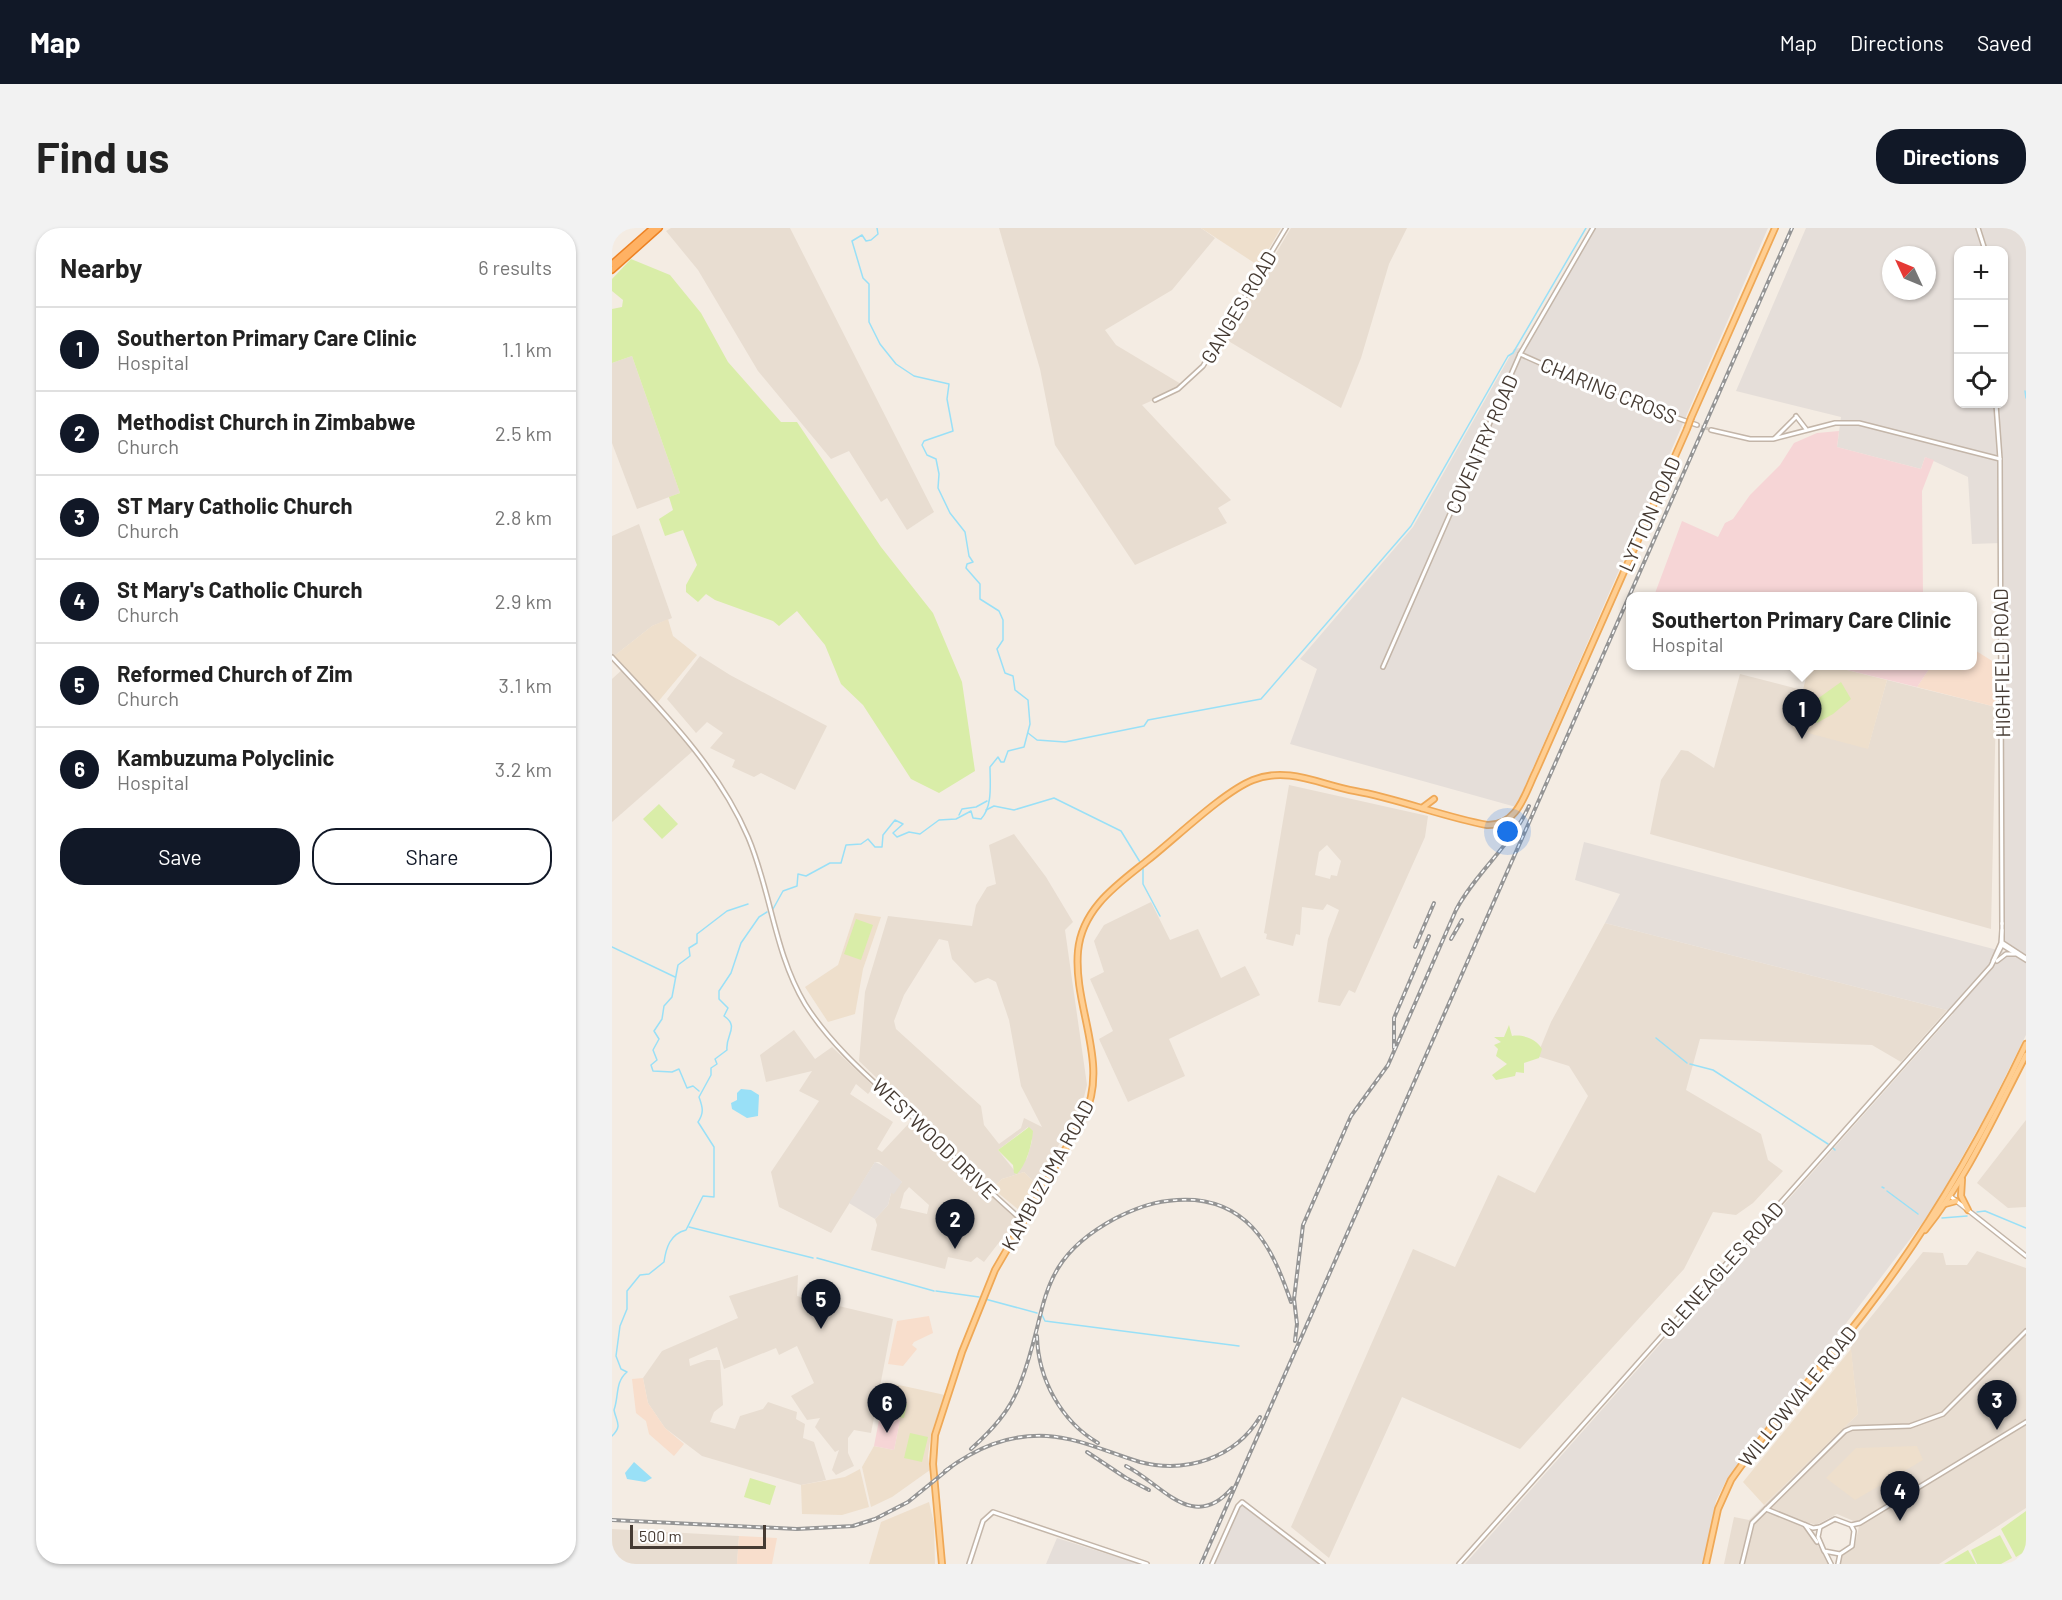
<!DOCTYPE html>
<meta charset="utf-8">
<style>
body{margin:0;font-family:Barlow,sans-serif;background:#f2f2f2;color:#222}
.controls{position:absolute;right:18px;top:18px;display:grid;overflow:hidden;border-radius:12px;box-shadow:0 2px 4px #0004}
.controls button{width:54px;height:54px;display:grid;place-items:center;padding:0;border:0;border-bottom:2px solid #e0e0e0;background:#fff;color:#222;font:30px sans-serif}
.compass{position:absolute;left:1270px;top:18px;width:54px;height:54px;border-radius:50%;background:#fff;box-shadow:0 2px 4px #0004;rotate:314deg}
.scale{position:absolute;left:18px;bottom:15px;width:136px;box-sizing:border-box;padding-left:6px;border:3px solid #463b33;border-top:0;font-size:16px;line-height:21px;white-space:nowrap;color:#463b33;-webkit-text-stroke:4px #fff;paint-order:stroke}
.you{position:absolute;left:896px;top:604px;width:21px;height:21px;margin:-15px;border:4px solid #fff;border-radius:50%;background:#1a73e8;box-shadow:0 0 0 9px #1a73e833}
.badge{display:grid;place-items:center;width:39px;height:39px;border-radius:50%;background:#111827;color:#fff;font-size:20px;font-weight:700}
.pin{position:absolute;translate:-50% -50px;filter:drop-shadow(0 2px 3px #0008)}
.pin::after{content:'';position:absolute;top:32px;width:21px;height:18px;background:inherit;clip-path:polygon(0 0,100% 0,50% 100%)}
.popup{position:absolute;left:1014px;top:364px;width:351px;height:78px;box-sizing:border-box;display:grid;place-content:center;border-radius:12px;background:#fff;filter:drop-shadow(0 2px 4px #0005);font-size:20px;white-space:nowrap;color:#767676}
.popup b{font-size:22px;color:#222}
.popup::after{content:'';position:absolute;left:50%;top:100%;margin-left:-12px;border:12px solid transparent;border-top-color:#fff}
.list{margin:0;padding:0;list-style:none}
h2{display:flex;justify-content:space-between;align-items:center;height:78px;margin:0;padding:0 24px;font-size:26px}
h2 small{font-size:20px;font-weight:400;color:#767676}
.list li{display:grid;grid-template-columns:39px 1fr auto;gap:18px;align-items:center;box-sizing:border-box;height:84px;padding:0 24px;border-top:2px solid #e0e0e0}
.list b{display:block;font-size:22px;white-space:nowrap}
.list p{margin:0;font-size:20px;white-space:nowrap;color:#767676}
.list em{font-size:20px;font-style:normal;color:#767676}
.actions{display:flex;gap:12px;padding:18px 24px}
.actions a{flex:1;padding:14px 0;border:2px solid #111827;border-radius:24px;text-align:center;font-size:21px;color:#111827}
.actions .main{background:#111827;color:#fff}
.icon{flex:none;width:33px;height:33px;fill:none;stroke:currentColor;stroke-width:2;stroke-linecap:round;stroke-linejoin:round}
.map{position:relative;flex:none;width:1414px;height:1336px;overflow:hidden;border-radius:24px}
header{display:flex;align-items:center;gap:36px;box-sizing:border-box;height:84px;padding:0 30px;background:#111827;color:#fff}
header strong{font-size:28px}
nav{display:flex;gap:33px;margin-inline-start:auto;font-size:21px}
.intro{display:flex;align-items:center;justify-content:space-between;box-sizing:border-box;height:144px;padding:0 36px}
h1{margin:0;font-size:42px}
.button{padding:15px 27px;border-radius:24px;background:#111827;color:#fff;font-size:21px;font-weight:700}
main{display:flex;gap:36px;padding:0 36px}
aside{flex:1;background:#fff;border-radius:24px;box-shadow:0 2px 4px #0004}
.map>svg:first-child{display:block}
.residential{fill:#e8ddd1;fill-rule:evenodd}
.commercial{fill:#f8decc}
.industrial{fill:#e5ded9;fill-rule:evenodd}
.education{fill:#eedfcc}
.medical{fill:#f6d5d6}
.green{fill:#d9eda8}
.water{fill:#99e0f7}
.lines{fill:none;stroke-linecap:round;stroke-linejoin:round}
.stream{stroke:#99e0f7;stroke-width:1.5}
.minor-tunnel{stroke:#d1c9c0;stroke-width:3;stroke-dasharray:3 1.5;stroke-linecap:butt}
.minor-casing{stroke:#c3b5a8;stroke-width:6}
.major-casing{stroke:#efa856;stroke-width:8}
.highway-casing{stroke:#ed8224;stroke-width:8}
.minor{stroke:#fff;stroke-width:3}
.major{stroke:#ffce91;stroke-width:4.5}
.highway{stroke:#ffb163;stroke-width:5}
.rail-casing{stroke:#959595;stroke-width:4}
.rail{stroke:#fff;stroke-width:1.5;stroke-dasharray:4.5;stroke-linecap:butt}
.major-bridge-casing{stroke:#efa856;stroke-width:8;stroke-linecap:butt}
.major-bridge{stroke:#ffce91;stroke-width:4.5}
.labels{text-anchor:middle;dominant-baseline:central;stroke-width:6;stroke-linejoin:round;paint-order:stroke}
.street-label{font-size:20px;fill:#463b33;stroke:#fff}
</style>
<header>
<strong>Map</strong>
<nav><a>Map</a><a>Directions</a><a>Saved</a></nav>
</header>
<div class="intro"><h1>Find us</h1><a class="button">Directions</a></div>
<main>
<aside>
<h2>Nearby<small>6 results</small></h2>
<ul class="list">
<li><span class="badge">1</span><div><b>Southerton Primary Care Clinic</b><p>Hospital</p></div><em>1.1 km</em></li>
<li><span class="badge">2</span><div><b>Methodist Church in Zimbabwe</b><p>Church</p></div><em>2.5 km</em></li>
<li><span class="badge">3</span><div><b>ST Mary Catholic Church</b><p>Church</p></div><em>2.8 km</em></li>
<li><span class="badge">4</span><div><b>St Mary's Catholic Church</b><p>Church</p></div><em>2.9 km</em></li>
<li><span class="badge">5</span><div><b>Reformed Church of Zim</b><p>Church</p></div><em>3.1 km</em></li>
<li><span class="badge">6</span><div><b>Kambuzuma Polyclinic</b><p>Hospital</p></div><em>3.2 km</em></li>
</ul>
<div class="actions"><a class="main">Save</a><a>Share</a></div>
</aside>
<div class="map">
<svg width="1414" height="1336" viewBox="0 0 1414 1336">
<rect width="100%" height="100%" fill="#f4ece3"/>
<!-- residential -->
<g class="residential">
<path d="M59 0H178L322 284 295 302 275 270 269 274 237 223 219 231 146 143 86 42 54 3Z"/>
<path d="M387 0H589L603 10 560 62 493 102 504 117 569 156 555 166 530 177 619 272 606 280 615 295 523 337 443 217 428 141Z"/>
<path d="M679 0H795L777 36 749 130 729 180 613 111Z"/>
<path d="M20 128 68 265 25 281 0 215V135Z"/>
<path d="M27 296 60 390 40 398 2 428 0 425V308Z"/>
<path d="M88 428 118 447 215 498 183 562 149 545 142 549 120 539 123 532 98 520 111 505 95 494 84 505 55 471Z"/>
<path d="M11 441 82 522 0 594V451Z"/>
<path d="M1128 446 1190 462 1181 500 1256 520 1275 452 1384 479 1379 701 1038 606 1049 552 1069 522 1076 523 1102 540Z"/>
<path d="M677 557 816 588 813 609 743 765 737 762 728 778 706 774 716 711 727 682 715 676 711 682 690 679 688 707 684 706 681 718 654 711 655 706 652 705ZM715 617 729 633 725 648 719 647 718 651 703 647 707 624Z"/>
<path d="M402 606 434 649 461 694 453 702 475 857 470 877 424 956 412 944 390 951 380 960 247 833 253 764 276 688 360 698 364 677 375 659 384 656 377 617ZM327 711 336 713 340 731 363 755 376 750 384 754 397 792 409 858 430 899 412 890 409 900 387 916 372 897 369 878 284 801 282 793 292 767ZM416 899 420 913 415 930 402 942 386 922Z"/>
<path d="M539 674 558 712 586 701 609 750 633 738 648 767 557 811 573 848 516 874 487 811 501 803 478 751 492 744 482 713 492 697Z"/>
<path d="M993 695 1335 782 1289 834 1260 817 1088 811 1074 862 1149 906 1156 932 1171 943 1141 975 1124 987 1101 984 1072 1041 908 1221 790 1169 717 1330 679 1299 801 1021 843 1039 886 947 923 965 976 868 957 838 925 828 939 794Z"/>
<path d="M182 802 203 831 220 819 262 859 256 866 244 856 238 866 281 894 265 921 270 924 300 892 405 991 372 1034 365 1029 359 1034 336 1029 333 1041 259 1022 265 997 263 991 276 977 279 965 290 954 267 934H263L219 1005 167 979 159 944 207 873 187 863 200 843 154 854 148 827ZM297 959 317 977 315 986 288 980 292 965Z"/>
<path d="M1414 892V979L1396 980 1365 955Z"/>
<path d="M1365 1023 1414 1040V1280L1327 1336H1228L1227 1329 1243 1317 1247 1298 1244 1294 1225 1286 1204 1297 1198 1295 1195 1300 1217 1336H1112L1122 1289 1137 1292 1246 1186 1238 1115 1311 1024 1331 1025 1334 1037H1355Z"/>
<path d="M186 1047 185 1068 281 1091 259 1205 242 1202 236 1210V1225L242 1238 224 1247 220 1242 227 1222 223 1224 203 1199 208 1190 195 1192 179 1168 202 1155 185 1118 167 1127 164 1120 112 1141 105 1119 77 1131 78 1138 95 1132H108L111 1177 102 1184 98 1194 123 1201 128 1188 151 1181 156 1174 185 1184 184 1191 193 1196 191 1210 202 1214 214 1252 189 1257 90 1228 53 1200 36 1175 31 1150 50 1123 126 1090 117 1068Z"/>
<path d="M0 1301 127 1308 125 1336H0Z"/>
</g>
<!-- commercial -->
<g class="commercial">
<path d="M1361 421 1385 436 1384 479 1305 459 1319 438H1361Z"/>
<path d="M317 1088 321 1105 302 1114 300 1117 305 1121 291 1138 276 1136 285 1093Z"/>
<path d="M31 1150 36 1175 53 1200 72 1216 62 1228 37 1206 34 1193 24 1185 20 1151Z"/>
<path d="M127 1308 165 1310 160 1336H125Z"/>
</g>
<!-- industrial -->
<g class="industrial">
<path d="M984 0H1156L904 579 678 516 705 441 688 431 801 299 902 121 914 119Z"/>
<path d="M1194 0H1414V807L1376 883 1321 981 1114 1253 1104 1273 1091 1336H853L1341 786 1335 782 993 695 1008 666 963 652 972 614 1393 724 1389 315 1360 316 1356 249 1313 229 1309 241 1225 219 1229 189 1124 163ZM1346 22H1392V176H1346ZM1279 27H1315V63H1279Z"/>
<path d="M263 934 274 939 290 954 282 966 279 965 276 977 263 991 237 975Z"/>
<path d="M630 1275 708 1336H603Z"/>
<path d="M445 1310 527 1336H434Z"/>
</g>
<!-- education -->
<g class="education">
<path d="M589 0H669L647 38Z"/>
<path d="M56 391 61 408 85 427 45 475 2 428 40 398Z"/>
<path d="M1197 438H1219L1275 452 1256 521 1181 501Z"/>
<path d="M243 685 269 689 251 741 243 786 216 794 193 759 226 737Z"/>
<path d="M412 944 424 956 408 983 380 960 390 951Z"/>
<path d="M1239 1121 1246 1186 1152 1277 1131 1254Z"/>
<path d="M273 1154 333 1167 319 1206 316 1228 318 1242 280 1269 259 1279 250 1239 262 1218 282 1222 288 1192 268 1187Z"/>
<path d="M1305 1218 1311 1232 1243 1272 1214 1250 1244 1220Z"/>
<path d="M248 1241 257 1279 230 1287 190 1286 189 1257 233 1249Z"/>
<path d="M317 1274 322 1295 323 1336H257L269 1294Z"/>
</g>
<!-- medical -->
<g class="medical">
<path d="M1227 203 1225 219 1309 241 1313 229 1322 232 1310 263 1311 368H1042L1070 293 1106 309 1113 295 1121 291 1138 267 1168 237 1182 215 1205 205Z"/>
<path d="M1219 438H1319L1305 459Z"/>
<path d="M268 1187 288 1192 282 1222 262 1218Z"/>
</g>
<!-- green -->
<g class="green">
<path d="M19 31 58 47 89 85 116 134 169 194H185L269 319 321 385 350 454 363 543 327 565 299 551 251 477 229 456 213 417 185 383 167 398 161 393 103 372 94 366 86 374 74 364V357L85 337 71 302 53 308 47 291 61 282 57 269 68 265 20 128 0 135V81L10 79 11 72 0 63V51Z"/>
<path d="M1229 454 1239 471 1221 486 1205 495 1195 485 1194 479Z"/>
<path d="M47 576 66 596 50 611 31 591Z"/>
<path d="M244 691 261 697 249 732 232 726Z"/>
<path d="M897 797 900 808C910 806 925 811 930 821L927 830 912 835V845L904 844 903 848 884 852 880 847 895 836 884 828 886 821 882 817 889 814 882 809H892Z"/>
<path d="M417 899 421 903C420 917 414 937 405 946L402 945 401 937 386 922Z"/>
<path d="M274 1172 295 1176 292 1190 271 1186Z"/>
<path d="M298 1205 316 1209 310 1234 292 1230Z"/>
<path d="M138 1250 164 1258 158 1277 132 1269Z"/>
<path d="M1414 1283V1323L1404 1329 1389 1301Z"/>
<path d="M1388 1307 1400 1330 1389 1336H1365L1359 1322Z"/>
<path d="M1356 1322 1364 1336H1332Z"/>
</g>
<!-- water -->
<g class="water">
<path d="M129 861 139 862 147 867 146 888 135 890 120 881 119 875 125 872V865Z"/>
<path d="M22 1234 40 1250 33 1254 15 1251 13 1245Z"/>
</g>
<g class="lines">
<!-- stream -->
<g class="stream">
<path d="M1413 163 1414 170"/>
<path d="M416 505 425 512 453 514 532 498 536 492 649 471 799 298 896 128 901 125 974 0"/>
<path d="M374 582 382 578 402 582 442 570 509 603 528 634"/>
<path d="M347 587 350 581 364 579 375 573"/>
<path d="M531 639V656L548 688"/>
<path d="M161 681 171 663 185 658 186 646 194 648 218 635H229L234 617 249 616 256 611 263 619H270L271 607 283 592 291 596 281 605 285 609 297 604 308 606 327 592 344 591 359 583 361 590 369 591C381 578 378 555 378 539L386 529 389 534H392L396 523 412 519 418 496 416 472 403 462 401 448 393 445 385 421 391 412V392L387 383 368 371V356L354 340 355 336 361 334 357 328 353 304 338 285 326 260 327 246 324 231 315 227 310 217 312 213 341 203 335 171 337 156 302 148 284 136 268 116 257 94V56L251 50 240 13 250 7 254 13 259 12 266 6 265 0"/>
<path d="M0 719 63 749"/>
<path d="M1044 810 1075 835"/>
<path d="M1078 836 1101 842 1216 916"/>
<path d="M87 863 81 858 75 860 67 841 60 844 41 843 39 837 45 832 41 822 47 811 42 803 50 791 52 778 60 769 66 737 78 728 77 720 85 715V706L115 683 136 676"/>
<path d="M1220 919 1223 922"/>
<path d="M1270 959 1272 960"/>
<path d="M1275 963 1306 986"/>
<path d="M1365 984 1373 983 1414 1000"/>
<path d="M1330 990 1355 988"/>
<path d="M77 999 201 1030"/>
<path d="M205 1030 322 1063"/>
<path d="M324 1063 367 1069"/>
<path d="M373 1071 425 1085"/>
<path d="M429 1085 433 1093 627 1118"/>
<path d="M0 1208C11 1198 4 1193 2 1182 7 1168 3 1154 15 1144L9 1141 4 1128 8 1098 15 1081V1063L28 1047 37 1046 52 1034C54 1020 58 1006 74 1002L91 968 102 969V919L86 894C92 885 91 880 87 869L99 847V840L105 836 103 831 115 822C113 807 128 799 112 788L116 780 107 771V763L119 745 129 715 147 689 155 684"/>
</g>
<!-- minor-tunnel -->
<path class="minor-tunnel" d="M1085 197 1099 202"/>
<defs>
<g id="minor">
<path d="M1366 0 1373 22"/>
<path d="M908 126 998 166 1085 197"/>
<path d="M543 172 566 161 591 138 674 0"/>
<path d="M1384 176 1388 231 1390 696"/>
<path d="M1184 188 1194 201"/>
<path d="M1099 202 1138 211H1161L1223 195H1247L1388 231"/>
<path d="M1163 210 1183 190"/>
<path d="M0 429C51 484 106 539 136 609 159 663 162 724 193 776 223 824 271 861 312 900 345 931 377 964 411 993"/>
<path d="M771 439 908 126 981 0"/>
<path d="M1391 715 1414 730"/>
<path d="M1390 717 1414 732"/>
<path d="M1381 733 1389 715 1390 702"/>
<path d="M1385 733 1394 726H1403"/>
<path d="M1338 968 1414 1028"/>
<path d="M1154 1281 1201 1300 1208 1299"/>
<path d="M1193 1297 1205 1314"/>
<path d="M1239 1297 1248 1295 1414 1194"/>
<path d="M1213 1324 1219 1336"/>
<path d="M357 1336 371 1293 381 1284 535 1336"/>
<path d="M600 1336 626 1278 630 1274 711 1336"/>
<path d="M847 1336 1379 738 1390 717V695"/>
<path d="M1130 1336 1140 1295 1233 1203 1240 1200 1298 1198 1331 1186 1414 1103"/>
<path d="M1226 1336 1228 1326 1240 1318 1242 1303 1239 1297 1223 1291 1208 1299 1206 1309 1212 1323 1228 1326"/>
</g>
<g id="major">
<path d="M1079 190 1163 0"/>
<path d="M810 580 822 571"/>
<path d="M1350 951 1349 968 1356 982"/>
<path d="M1333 976 1344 973"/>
<path d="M1313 1002C1355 950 1383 886 1414 827"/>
<path d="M330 1336 321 1236 323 1207 350 1124 383 1042 472 889C498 835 461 779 466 723 470 680 506 656 536 632 564 610 611 564 641 552 676 538 709 557 743 563 788 571 831 589 875 597 906 598 913 565 924 543L1075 201"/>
<path d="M1094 1336 1106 1281 1119 1252C1159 1194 1209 1141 1252 1085 1316 1002 1369 911 1414 816"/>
</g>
<g id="highway">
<path d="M0 36 41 0"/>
<path d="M0 42 47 0"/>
</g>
</defs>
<!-- minor casing -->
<use href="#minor" class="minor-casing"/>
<!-- major casing -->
<use href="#major" class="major-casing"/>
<!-- highway casing -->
<use href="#highway" class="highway-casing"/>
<!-- minor -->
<use href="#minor" class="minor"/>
<!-- major -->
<use href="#major" class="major"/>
<!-- highway -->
<use href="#highway" class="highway"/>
<defs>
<g id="rail">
<path d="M839 711 850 692"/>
<path d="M803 719 822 675"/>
<path d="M782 820V790L817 708"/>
<path d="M425 1108C426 1151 449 1193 486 1215"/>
<path d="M683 1113 685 1096 682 1071 691 997 739 888 776 837 844 682C864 644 900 617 917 578"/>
<path d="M359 1221C380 1202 398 1183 408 1156 438 1081 420 1035 504 990 530 977 553 970 583 972 642 978 662 1025 679 1074"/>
<path d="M475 1224 514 1250 537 1262"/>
<path d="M514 1238C549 1255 581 1306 620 1260"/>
<path d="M333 1243C364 1220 396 1206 435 1208 468 1210 497 1225 528 1234 574 1246 623 1230 648 1189"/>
<path d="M0 1292 185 1301 241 1298 263 1291 296 1274 339 1239"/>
<path d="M589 1336 1180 0"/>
</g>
</defs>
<!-- rail casing -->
<use href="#rail" class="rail-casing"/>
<!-- rail -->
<use href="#rail" class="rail"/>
<defs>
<path id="major-bridge" d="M1075 201 1079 190"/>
</defs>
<!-- major-bridge casing -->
<use href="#major-bridge" class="major-bridge-casing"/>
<!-- major-bridge -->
<use href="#major-bridge" class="major-bridge"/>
</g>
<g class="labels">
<!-- street labels -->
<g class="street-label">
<text transform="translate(626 79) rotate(-59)">GANGES ROAD</text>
<text transform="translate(997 162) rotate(22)">CHARING CROSS</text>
<text transform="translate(869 216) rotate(-66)">COVENTRY ROAD</text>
<text transform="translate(1037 286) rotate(-66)">LYTTON ROAD</text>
<text transform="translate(1389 435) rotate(-91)">HIGHFIELD ROAD</text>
<text transform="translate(323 910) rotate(44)">WESTWOOD DRIVE</text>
<text transform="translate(435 947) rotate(-61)">KAMBUZUMA ROAD</text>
<text transform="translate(1109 1041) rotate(-48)">GLENEAGLES ROAD</text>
<text transform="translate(1185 1168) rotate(-51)">WILLOWVALE ROAD</text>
</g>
</g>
</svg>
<div class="controls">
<button>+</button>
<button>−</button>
<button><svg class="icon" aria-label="locate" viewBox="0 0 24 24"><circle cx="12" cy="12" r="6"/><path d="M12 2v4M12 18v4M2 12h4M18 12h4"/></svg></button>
</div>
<svg class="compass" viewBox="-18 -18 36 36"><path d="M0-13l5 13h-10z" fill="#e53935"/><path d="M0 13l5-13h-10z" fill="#767676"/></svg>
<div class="scale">500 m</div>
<div class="you"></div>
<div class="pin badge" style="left:1190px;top:511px">1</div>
<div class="popup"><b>Southerton Primary Care Clinic</b>Hospital</div>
<div class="pin badge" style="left:343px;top:1021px">2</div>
<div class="pin badge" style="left:1385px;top:1202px">3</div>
<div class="pin badge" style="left:1288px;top:1293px">4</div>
<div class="pin badge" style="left:209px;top:1101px">5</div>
<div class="pin badge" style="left:275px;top:1205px">6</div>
</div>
</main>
